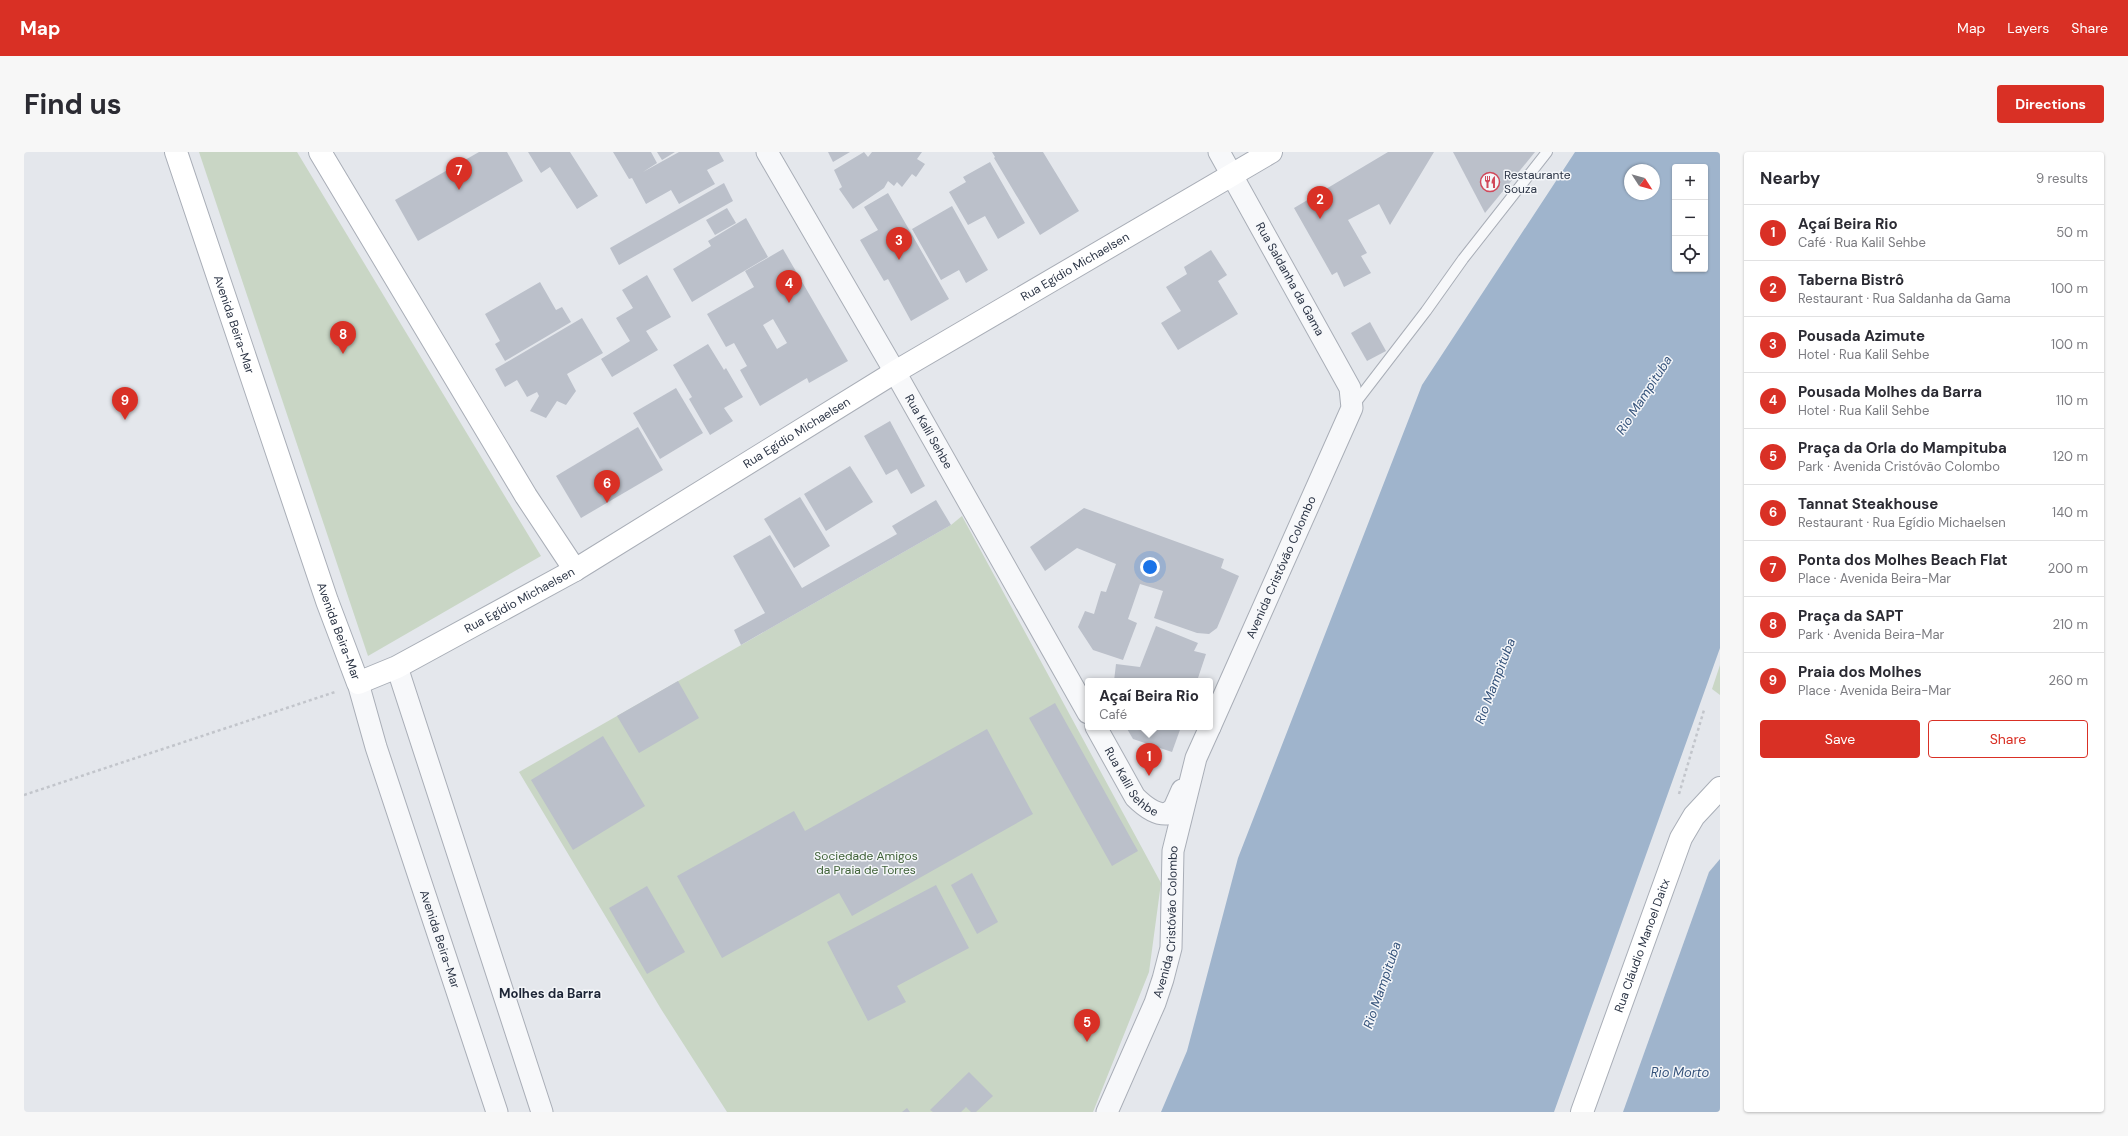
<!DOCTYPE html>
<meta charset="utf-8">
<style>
body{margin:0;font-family:"DM Sans",sans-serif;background:#f7f7f7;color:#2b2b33}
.controls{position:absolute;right:12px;top:12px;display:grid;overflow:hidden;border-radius:4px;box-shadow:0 1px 3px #0004}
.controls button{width:36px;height:36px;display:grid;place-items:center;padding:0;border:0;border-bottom:1px solid #e1e1e2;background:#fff;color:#2b2b33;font:20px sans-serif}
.compass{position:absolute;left:1600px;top:12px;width:36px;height:36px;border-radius:50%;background:#fff;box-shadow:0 1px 3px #0004;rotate:126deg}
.you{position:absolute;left:1126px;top:415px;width:14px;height:14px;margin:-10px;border:3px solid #fff;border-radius:50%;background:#1a73e8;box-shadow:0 0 0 6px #1a73e833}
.badge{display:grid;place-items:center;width:26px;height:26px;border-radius:50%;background:#d93025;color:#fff;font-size:13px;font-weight:700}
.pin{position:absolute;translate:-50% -33px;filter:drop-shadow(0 1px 2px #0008)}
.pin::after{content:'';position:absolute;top:21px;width:14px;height:12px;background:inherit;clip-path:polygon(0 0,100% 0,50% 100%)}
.popup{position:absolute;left:1061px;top:526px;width:128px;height:52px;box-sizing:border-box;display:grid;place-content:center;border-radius:4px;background:#fff;filter:drop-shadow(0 1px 3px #0005);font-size:13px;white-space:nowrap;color:#7c7c81}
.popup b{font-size:15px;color:#2b2b33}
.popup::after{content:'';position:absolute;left:50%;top:100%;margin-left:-8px;border:8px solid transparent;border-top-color:#fff}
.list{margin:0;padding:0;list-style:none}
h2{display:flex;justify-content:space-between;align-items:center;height:52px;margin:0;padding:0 16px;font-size:17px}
h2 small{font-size:13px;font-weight:400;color:#7c7c81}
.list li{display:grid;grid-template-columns:26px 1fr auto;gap:12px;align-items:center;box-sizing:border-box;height:56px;padding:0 16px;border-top:1px solid #e1e1e2}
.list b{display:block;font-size:15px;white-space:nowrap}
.list p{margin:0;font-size:13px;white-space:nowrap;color:#7c7c81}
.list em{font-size:13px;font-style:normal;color:#7c7c81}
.actions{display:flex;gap:8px;padding:12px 16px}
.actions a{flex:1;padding:9px 0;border:1px solid #d93025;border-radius:4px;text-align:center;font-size:14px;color:#d93025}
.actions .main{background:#d93025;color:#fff}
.icon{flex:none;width:22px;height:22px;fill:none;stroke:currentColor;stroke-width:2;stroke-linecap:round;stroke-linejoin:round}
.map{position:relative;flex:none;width:1696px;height:960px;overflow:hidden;border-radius:4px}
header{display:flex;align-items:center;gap:24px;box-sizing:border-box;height:56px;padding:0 20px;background:#d93025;color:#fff}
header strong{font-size:19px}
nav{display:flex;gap:22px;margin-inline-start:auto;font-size:14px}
.intro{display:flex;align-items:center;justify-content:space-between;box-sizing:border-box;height:96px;padding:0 24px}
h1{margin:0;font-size:28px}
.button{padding:10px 18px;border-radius:4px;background:#d93025;color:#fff;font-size:14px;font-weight:700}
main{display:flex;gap:24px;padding:0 24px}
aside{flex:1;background:#fff;border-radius:4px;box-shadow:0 1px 3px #0004}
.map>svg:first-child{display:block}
.green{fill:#c9d6c5}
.water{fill:#9fb4cc;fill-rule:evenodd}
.building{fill:#bbc0ca;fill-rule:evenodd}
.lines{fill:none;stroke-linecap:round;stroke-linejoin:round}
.lane-casing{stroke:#a9aeb7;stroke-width:12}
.street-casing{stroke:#a9aeb7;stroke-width:23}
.secondary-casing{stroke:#a9aeb7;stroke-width:24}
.path{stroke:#c2c5cb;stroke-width:2.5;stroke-dasharray:3 3;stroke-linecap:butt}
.lane{stroke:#f7f8fa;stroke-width:10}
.street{stroke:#f7f8fa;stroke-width:21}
.secondary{stroke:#fff;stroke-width:22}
.labels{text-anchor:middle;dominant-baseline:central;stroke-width:3;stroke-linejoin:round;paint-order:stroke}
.poi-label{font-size:12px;fill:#2b3445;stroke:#f4f6f9;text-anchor:start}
.street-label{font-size:12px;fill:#2b3445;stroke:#f4f6f9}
.park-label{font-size:12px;fill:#3f6138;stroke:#f4f6f9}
.water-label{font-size:13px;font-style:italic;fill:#34527a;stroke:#f4f6f9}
.neighbourhood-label{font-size:13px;font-weight:bold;fill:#1d2536;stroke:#f4f6f9}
</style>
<header>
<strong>Map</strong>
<nav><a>Map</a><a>Layers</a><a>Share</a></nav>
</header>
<div class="intro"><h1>Find us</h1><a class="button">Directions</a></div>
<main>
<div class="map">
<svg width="1696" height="960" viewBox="0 0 1696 960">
<rect width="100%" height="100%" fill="#e4e7ec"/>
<!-- green -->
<g class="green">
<path d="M175 0H273L517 404 344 504Z"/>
<path d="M938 364 1137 731 1125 820 1069 960H703L637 857 495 620 927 373Z"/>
<path d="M1696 513V543L1688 537Z"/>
</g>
<!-- water -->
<g class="water">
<path d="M1551 0H1696V496L1530 960H1137L1163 899 1214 706 1398 233ZM1651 15H1681V117H1651ZM1606 18H1630V42H1606Z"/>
<path d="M1696 707V960H1599L1685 720Z"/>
</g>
<!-- building -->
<g class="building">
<path d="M455 0H483L499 29 394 89 371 48Z"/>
<path d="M504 0H546L574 44 553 57 526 15 517 21Z"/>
<path d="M589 0H627L633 11 619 20 655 0H695L700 9 683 18 691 32 655 52 647 38 622 52 608 26 605 27Z"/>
<path d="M633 0H651L638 8Z"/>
<path d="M804 0H826L809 10Z"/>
<path d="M840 0 844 5 848 0H898L893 7 901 12 892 25 888 22 878 35 873 30 870 34 864 29 860 36 829 57 815 37 818 35 810 18Z"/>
<path d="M968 0H1019L1055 59 1016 83 970 6 971 5Z"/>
<path d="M1364 0H1410L1366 73 1355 52 1324 68 1343 101 1337 104 1347 121 1320 135 1313 120 1308 123 1270 56Z"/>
<path d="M1429 0H1511L1461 61Z"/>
<path d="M966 10 1001 71 974 87 961 64 944 73 925 40 942 30 939 25Z"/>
<path d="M700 31 709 49 595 113 586 96Z"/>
<path d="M864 41 925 147 887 169 864 127 860 129 836 88 854 78 840 55Z"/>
<path d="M928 54 964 118 942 131 935 118 917 128 888 77Z"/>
<path d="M703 56 712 71 691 83 682 68Z"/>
<path d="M722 66 744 105 668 150 649 117 687 94 684 89Z"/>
<path d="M759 97 824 209 785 231 783 226 736 254 716 218 723 214 710 191 702 195 683 162 730 135 721 119ZM749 167 763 191 753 197 739 173Z"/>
<path d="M1187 98 1203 123 1194 129 1214 162 1154 198 1137 171 1157 159 1142 135 1163 122 1160 115Z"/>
<path d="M623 123 647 165 622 179 634 198 588 225 577 207 606 189 592 166 609 156 598 138Z"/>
<path d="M516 130 532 158 538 155 547 170 481 209 471 192 476 189 461 162Z"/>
<path d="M558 166 579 201 543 222 552 239 542 253 533 249 522 266 506 259 515 244 513 240 503 245 493 228 481 235 471 217Z"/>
<path d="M1346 170 1362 199 1343 209 1327 181Z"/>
<path d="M684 192 700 218 702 216 719 245 700 256 709 269 686 283 665 247 668 245 649 213Z"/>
<path d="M652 236 679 281 636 307 609 261Z"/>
<path d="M866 269 901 334 887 342 873 317 862 323 840 284Z"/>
<path d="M614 275 639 318 557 366 532 324Z"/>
<path d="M826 314 849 350 802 379 780 342Z"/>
<path d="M776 345 806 394 770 416 740 367Z"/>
<path d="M912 348 927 373 717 493 710 478 741 461 709 404 746 383 778 436 873 382 868 374Z"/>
<path d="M1060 356 1200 407 1197 416 1215 424 1193 476 1185 482 1173 481 1130 466 1139 439 1116 432 1104 467 1113 471 1099 508 1069 498 1054 475 1061 459 1070 462 1077 439 1082 440 1092 412 1053 396 1021 419 1006 395Z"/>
<path d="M1132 474 1174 491 1170 499 1182 502 1173 529H1090L1092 512 1116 515Z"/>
<path d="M654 529 675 566 615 601 593 564Z"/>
<path d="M1031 551 1114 699 1088 714 1005 566Z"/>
<path d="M1102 575H1157L1148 600 1109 587Z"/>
<path d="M963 577 1009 662 828 764 815 741 698 806 653 724 770 659 781 679Z"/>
<path d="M579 584 621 654 549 698 507 628Z"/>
<path d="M948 721 974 770 953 782 927 733Z"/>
<path d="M912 733 945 796 873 834 882 850 844 869 803 790Z"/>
<path d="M623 734 661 800 623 822 585 756Z"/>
<path d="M945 920 969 944 952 960H947L942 955 937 960H909L906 958Z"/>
<path d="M883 956 886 960H878Z"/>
</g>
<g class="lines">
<defs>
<path id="lane" d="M1329 254 1402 159 1439 107 1523 0"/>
<g id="street">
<path id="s1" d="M743 0 871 220 1064 561"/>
<path d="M373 515 518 960"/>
<path id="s2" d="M334 531 352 595 473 960"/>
<path id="s3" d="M1072 575 1111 645C1119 653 1131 663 1143 662L1150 656 1158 638"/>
<path id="s4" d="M1186 575 1328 256 1326 236 1195 0"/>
<path id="s5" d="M1083 960 1131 851 1139 827 1147 796 1149 699 1172 606 1186 575"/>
</g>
<g id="secondary">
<path id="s6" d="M152 0 303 449 334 531 373 515 551 418 871 220 1247 0"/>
<path d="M296 0 502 344 551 418"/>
<path id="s7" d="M1558 960 1657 686 1670 664 1696 636"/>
</g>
</defs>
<!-- lane casing -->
<use href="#lane" class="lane-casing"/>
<!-- street casing -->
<use href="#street" class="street-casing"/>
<!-- secondary casing -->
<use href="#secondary" class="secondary-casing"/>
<!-- path -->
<g class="path">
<path d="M1655 642 1680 558"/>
<path d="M0 643 311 540"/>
</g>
<!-- lane -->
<use href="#lane" class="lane"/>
<!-- street -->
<use href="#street" class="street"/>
<!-- secondary -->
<use href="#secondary" class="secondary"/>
</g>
<!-- icons -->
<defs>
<symbol id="restaurant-ring" viewBox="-11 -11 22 22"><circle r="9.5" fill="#f4f6f9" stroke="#d1495b" stroke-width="1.5"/><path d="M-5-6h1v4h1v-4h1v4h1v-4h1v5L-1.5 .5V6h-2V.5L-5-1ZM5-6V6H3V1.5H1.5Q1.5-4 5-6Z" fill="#d1495b"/></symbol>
</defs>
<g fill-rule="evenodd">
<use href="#restaurant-ring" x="1455" y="19" width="22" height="22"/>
</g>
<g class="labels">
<!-- poi labels -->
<g class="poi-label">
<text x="1480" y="23">Restaurante<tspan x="1480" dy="14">Souza</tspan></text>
</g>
<!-- street labels -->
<g class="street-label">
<text stroke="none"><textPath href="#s6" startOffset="1391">Rua Egídio Michaelsen</textPath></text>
<text transform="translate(1266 127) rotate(61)">Rua Saldanha da Gama</text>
<text stroke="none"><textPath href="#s6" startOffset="182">Avenida Beira-Mar</textPath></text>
<text stroke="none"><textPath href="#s1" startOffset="323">Rua Kalil Sehbe</textPath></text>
<text stroke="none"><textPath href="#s6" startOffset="1067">Rua Egídio Michaelsen</textPath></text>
<text stroke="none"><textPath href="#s4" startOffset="175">Avenida Cristóvão Colombo</textPath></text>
<text stroke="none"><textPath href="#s6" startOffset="743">Rua Egídio Michaelsen</textPath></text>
<text stroke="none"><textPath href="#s6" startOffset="506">Avenida Beira-Mar</textPath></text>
<text stroke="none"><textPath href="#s3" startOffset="66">Rua Kalil Sehbe</textPath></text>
<text stroke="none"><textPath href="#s5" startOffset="202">Avenida Cristóvão Colombo</textPath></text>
<text stroke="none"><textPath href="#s2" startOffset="269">Avenida Beira-Mar</textPath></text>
<text stroke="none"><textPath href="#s7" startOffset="177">Rua Cláudio Manoel Daitx</textPath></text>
</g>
<!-- park labels -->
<g class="park-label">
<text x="842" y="704">Sociedade Amigos<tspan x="842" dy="14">da Praia de Torres</tspan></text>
</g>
<!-- water labels -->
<g class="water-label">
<text transform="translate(1620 243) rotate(-57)">Rio Mampituba</text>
<text transform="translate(1471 529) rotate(-69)">Rio Mampituba</text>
<text transform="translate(1358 833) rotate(-71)">Rio Mampituba</text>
<text x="1656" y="920">Rio Morto</text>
</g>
<!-- neighbourhood labels -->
<g class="neighbourhood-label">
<text x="526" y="841">Molhes da Barra</text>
</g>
</g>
</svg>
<div class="controls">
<button>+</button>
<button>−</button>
<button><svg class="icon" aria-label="locate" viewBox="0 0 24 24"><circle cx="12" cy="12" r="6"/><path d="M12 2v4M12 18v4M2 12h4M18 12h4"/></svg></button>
</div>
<svg class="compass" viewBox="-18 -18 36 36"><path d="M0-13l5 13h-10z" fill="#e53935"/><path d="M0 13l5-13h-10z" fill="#7c7c81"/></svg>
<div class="you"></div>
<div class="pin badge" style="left:1125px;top:624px">1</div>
<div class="popup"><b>Açaí Beira Rio</b>Café</div>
<div class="pin badge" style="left:1296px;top:67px">2</div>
<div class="pin badge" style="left:875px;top:108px">3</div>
<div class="pin badge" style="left:765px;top:151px">4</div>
<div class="pin badge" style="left:1063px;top:890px">5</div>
<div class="pin badge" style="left:583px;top:351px">6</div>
<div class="pin badge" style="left:435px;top:38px">7</div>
<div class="pin badge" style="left:319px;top:202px">8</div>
<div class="pin badge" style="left:101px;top:268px">9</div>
</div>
<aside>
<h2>Nearby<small>9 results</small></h2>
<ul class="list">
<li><span class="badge">1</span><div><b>Açaí Beira Rio</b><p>Café · Rua Kalil Sehbe</p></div><em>50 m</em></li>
<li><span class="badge">2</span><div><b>Taberna Bistrô</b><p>Restaurant · Rua Saldanha da Gama</p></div><em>100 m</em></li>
<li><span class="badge">3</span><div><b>Pousada Azimute</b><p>Hotel · Rua Kalil Sehbe</p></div><em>100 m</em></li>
<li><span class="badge">4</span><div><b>Pousada Molhes da Barra</b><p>Hotel · Rua Kalil Sehbe</p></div><em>110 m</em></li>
<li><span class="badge">5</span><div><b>Praça da Orla do Mampituba</b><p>Park · Avenida Cristóvão Colombo</p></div><em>120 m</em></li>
<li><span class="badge">6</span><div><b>Tannat Steakhouse</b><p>Restaurant · Rua Egídio Michaelsen</p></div><em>140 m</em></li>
<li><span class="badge">7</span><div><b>Ponta dos Molhes Beach Flat</b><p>Place · Avenida Beira-Mar</p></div><em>200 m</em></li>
<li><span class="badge">8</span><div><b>Praça da SAPT</b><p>Park · Avenida Beira-Mar</p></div><em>210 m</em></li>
<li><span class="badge">9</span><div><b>Praia dos Molhes</b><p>Place · Avenida Beira-Mar</p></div><em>260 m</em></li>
</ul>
<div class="actions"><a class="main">Save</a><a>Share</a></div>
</aside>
</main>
